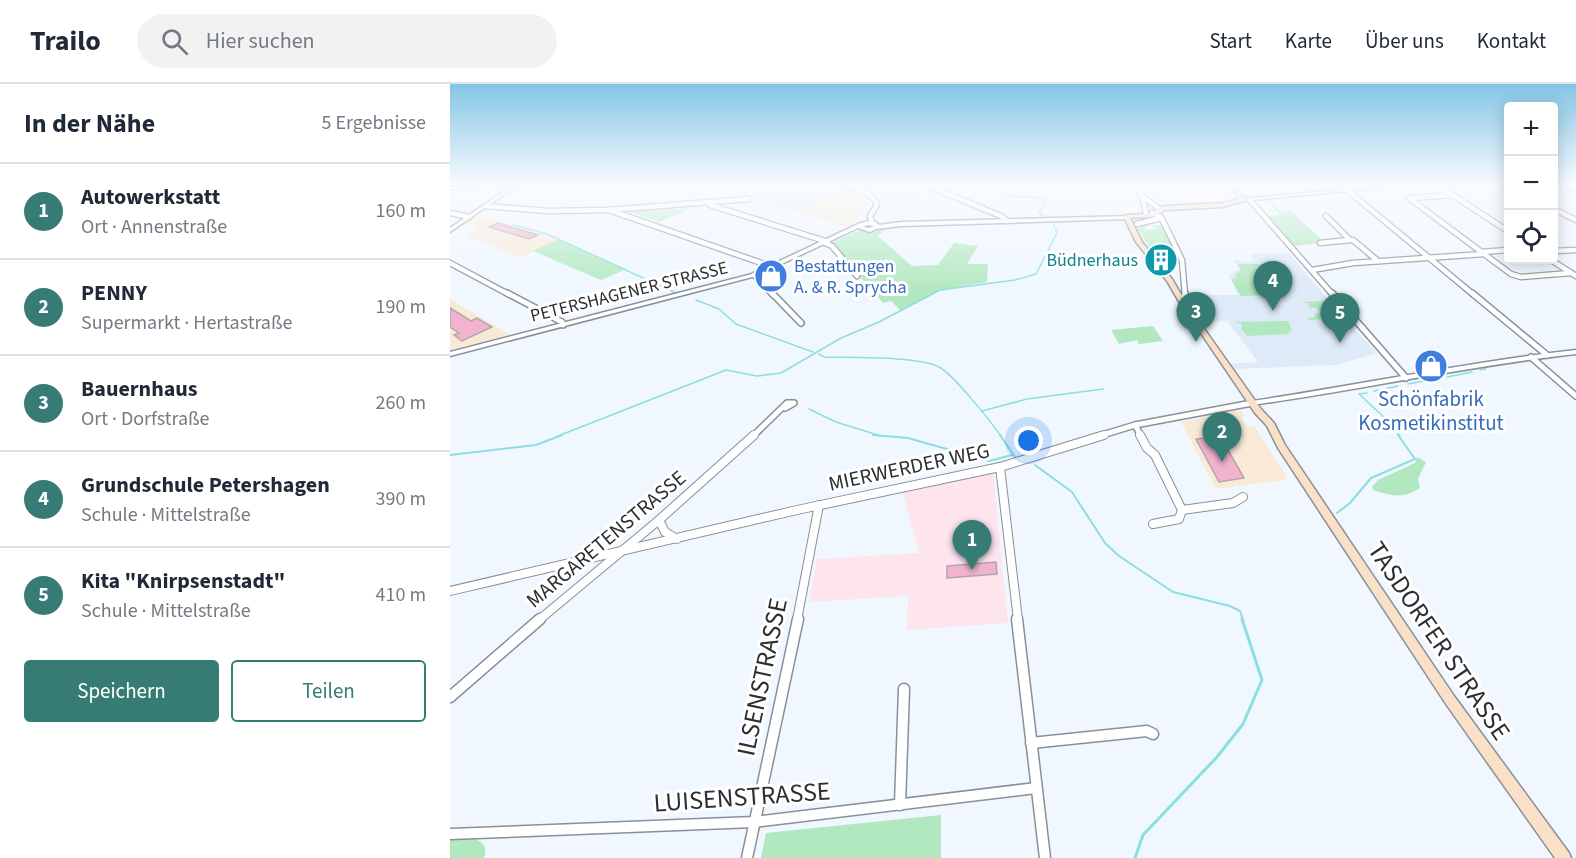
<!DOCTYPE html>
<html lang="de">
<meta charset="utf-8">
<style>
body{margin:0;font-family:"Source Sans 3",sans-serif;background:#f2f2f3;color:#1f2937}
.controls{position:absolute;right:18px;top:18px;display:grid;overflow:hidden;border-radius:6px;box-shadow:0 3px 15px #0003}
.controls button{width:54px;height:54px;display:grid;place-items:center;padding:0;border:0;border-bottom:2px solid #e0e1e3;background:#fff;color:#1f2937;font:30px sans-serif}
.you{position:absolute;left:579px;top:357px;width:21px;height:21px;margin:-15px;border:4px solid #fff;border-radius:50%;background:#1a73e8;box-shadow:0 0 0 9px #1a73e833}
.badge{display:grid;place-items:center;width:39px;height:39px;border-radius:50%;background:#367c74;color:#fff;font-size:20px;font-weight:700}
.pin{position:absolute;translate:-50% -50px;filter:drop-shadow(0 2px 3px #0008)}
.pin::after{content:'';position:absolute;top:32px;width:21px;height:18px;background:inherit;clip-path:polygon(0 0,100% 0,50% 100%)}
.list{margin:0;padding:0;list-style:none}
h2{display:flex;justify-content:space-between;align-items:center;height:78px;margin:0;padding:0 24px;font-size:26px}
h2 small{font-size:20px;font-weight:400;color:#747a83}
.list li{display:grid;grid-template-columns:39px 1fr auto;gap:18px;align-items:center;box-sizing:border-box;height:96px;padding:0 24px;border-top:2px solid #e0e1e3}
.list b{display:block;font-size:22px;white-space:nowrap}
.list p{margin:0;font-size:20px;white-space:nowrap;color:#747a83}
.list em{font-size:20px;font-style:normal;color:#747a83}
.actions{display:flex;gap:12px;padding:18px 24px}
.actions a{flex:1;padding:14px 0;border:2px solid #367c74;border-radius:6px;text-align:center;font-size:21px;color:#367c74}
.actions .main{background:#367c74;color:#fff}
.icon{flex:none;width:33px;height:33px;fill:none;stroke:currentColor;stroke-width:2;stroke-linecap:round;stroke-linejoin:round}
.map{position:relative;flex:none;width:1126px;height:774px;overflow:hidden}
header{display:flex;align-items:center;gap:36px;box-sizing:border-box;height:84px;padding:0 30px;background:#fff;border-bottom:2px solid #e0e1e3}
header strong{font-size:28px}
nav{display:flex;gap:33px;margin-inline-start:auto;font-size:21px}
.search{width:420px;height:54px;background:#f2f2f3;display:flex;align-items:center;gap:15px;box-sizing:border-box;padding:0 21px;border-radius:33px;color:#747a83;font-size:22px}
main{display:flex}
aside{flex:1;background:#fff}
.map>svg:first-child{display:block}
.commercial{fill:#f8ead6}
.industrial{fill:#fee4ed}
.built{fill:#deeaf8}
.green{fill:#b2e8bf}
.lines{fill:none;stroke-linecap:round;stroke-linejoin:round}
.stream-far2{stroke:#8cdee1;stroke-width:1.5}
.stream-far1{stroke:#8cdee1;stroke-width:2}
.stream{stroke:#8cdee1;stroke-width:3}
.building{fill:#f2b3ce;stroke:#b0a7aa;stroke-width:1.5}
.minor-far3-casing{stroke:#8a9097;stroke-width:7}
.minor-far2-casing{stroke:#8a9097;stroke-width:8}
.minor-far1-casing{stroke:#8a9097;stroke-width:10}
.minor-casing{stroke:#8a9097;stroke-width:13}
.tertiary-casing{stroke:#8a9097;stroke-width:3}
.secondary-casing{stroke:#8a9097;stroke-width:3}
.minor-far3{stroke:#fff;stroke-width:4.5}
.minor-far2{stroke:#fff;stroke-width:5}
.minor-far1{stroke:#fff;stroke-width:8}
.minor{stroke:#fff;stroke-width:10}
.tertiary{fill:#fff;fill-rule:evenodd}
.secondary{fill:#fae0c7;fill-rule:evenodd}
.tram{stroke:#585b5f;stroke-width:1.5}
.rail{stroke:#585b5f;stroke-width:1.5;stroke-dasharray:8 4;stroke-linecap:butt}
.labels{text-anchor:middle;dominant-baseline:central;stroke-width:6;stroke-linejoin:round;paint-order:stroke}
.far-culture-label{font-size:18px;fill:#0d838f;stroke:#fff;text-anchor:end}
.far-shop-label{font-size:18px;fill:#366cbe;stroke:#fff;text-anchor:start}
.far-street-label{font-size:18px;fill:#2c2e31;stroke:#fff}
.shop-label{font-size:21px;fill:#366cbe;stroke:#fff}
.street-label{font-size:21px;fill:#2c2e31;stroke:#fff}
.near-street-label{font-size:26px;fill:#2c2e31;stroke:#fff}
</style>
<header>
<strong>Trailo</strong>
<div class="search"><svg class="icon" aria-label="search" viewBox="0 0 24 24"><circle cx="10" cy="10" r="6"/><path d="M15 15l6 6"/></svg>Hier suchen</div>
<nav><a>Start</a><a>Karte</a><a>Über uns</a><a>Kontakt</a></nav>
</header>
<main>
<aside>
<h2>In der Nähe<small>5 Ergebnisse</small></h2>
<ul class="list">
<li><span class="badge">1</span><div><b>Autowerkstatt</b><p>Ort · Annenstraße</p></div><em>160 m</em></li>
<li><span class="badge">2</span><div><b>PENNY</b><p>Supermarkt · Hertastraße</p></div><em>190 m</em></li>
<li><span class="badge">3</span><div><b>Bauernhaus</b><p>Ort · Dorfstraße</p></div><em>260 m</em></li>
<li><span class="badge">4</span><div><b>Grundschule Petershagen</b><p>Schule · Mittelstraße</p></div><em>390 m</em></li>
<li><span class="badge">5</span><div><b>Kita &quot;Knirpsenstadt&quot;</b><p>Schule · Mittelstraße</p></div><em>410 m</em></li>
</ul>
<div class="actions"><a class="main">Speichern</a><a>Teilen</a></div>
</aside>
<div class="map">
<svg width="1126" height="774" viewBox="0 0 1126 774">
<rect width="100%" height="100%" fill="#f0f7ff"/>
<!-- commercial -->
<g class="commercial">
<path d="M400 101H474L458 117Z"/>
<path d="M390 105 412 111 420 119 400 144 348 128Z"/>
<path d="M30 132 68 142 109 155 69 174 16 150 28 145 23 141H12L24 133Z"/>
<path d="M0 215 61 251 0 266Z"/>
<path d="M791 326 795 332 791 333 797 343 804 342 837 393 834 396 766 405 731 338Z"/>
</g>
<!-- industrial -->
<path class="industrial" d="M543 388 558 539 457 546 458 512 359 518 367 475 469 469 453 408Z"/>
<!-- built -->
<g class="built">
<path d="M380 102 390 105 348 128 310 117 322 107Z"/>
<path d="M839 169 889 229 927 269 885 281 785 285 781 280 808 278 777 237 752 238 747 230H760L752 211H788L779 191 789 185 783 176 804 178 800 170Z"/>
</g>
<!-- green -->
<g class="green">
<path d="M817 116H820L831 128 841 127 873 157 870 159 843 162 817 132 830 131Z"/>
<path d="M242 124 209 138 179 128 181 127Z"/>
<path d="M711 136 725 168H716L721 177 709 178 688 145 695 141 699 143H694L696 146 706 145 700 141 712 142 710 137H706Z"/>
<path d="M436 143 428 152 462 182 488 181 504 159 528 162 517 180H538L537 198 489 206 451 227 441 217 433 219 381 159 410 146Z"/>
<path d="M109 155 176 185 151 196 83 167Z"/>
<path d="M790 180H810L828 208H821L819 211 791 212 781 195 787 194 785 191 791 186 788 181Z"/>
<path d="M880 217 896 234 859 236 858 234 866 233 864 230 870 229 867 224H860L857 219 852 218Z"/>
<path d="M838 237 842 246 838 250 797 252 791 245 792 240 784 238Z"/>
<path d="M703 242 713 257 689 260 687 256 669 260 661 246Z"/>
<path d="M967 373 976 378 968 395 970 404C953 415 941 412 923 406L922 403 928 396 965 379Z"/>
<path d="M491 731V774H311L316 749Z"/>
<path d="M25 755C35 759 37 764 34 774H0V756Z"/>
</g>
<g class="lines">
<!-- stream-far2 -->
<g class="stream-far2">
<path d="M64 141 97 150 226 209"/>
<path d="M246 216 269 225 286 240 363 268"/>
<path d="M369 270 374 273C401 274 467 272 489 283 503 290 541 338 551 352"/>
<path d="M1030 286 1036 285"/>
<path d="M997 293 1022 288"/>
<path d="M958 300 989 294"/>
<path d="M924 307 948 302"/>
<path d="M909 310 917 309"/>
<path d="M909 310 937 336 950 352"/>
<path d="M359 325 386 338 431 352"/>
<path d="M532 327 577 315 653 305"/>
<path d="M108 352 276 286 307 292 331 289 391 254 429 238 490 206 565 196 586 190 607 149 603 138 589 129 595 117 586 113H565L533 101"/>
</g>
<!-- stream-far1 -->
<g class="stream-far1">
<path d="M423 351 458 354 539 377 562 371"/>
<path d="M550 351 565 373"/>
<path d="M0 371 86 361 112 351"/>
<path d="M585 381 622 408 655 459 669 472 723 508 780 522 790 527 793 536"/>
<path d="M887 429 900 419 921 394 965 375 948 351"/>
</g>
<!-- stream -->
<path class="stream" d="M685 774 693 751 767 673 793 640 812 596 792 535"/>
</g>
<!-- building -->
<g class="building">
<path d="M48 139 88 151 79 155 39 143Z"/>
<path d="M0 224 21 237 27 234 42 243 12 257 4 251 9 249 0 243Z"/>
<path d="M771 352 773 355H777L782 363 777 364 794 394 769 398 746 355Z"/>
<path d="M546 478 547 490 497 494V482Z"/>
</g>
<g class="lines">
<defs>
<g id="minor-far3">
<path d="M390 101C404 105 422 106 427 121L420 132 422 139"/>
<path d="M476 101 551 132 557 137"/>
<path d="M685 101 692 112 696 129"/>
<path d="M891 101 1024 211"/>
<path d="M987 101 1058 147"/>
<path d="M1053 101 1058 103"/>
<path d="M1003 111 959 114 1061 190 1071 193 1121 189"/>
<path d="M692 112 711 126"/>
<path d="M799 115 883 211"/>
<path d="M258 118 260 121 378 158"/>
<path d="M35 122 98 127 158 126 299 115"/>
<path d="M1104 125 1126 136"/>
<path d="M159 126 323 183"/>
<path d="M0 129 19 133"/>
<path d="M702 129 711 133 732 176 735 211"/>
<path d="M876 132 900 156H903L928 177"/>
<path d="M687 140 711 134"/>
<path d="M375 159 382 162 407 192"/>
<path d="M870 159 900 156"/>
<path d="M1104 167 1126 166"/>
<path d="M1031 168 1058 166"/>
<path d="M1101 176 1126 192"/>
<path d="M0 179 60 211"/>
<path d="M862 186 903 179 1034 170"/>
<path d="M304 191 323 211"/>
</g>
<g id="minor-far2">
<path d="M57 209 112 238 113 241"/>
<path d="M322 209 351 239"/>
<path d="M882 209 956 294"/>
<path d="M1022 209 1097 271"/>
<path d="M731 214 735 213V209"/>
<path d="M1081 273 1126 312"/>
<path d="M685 341 691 352"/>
<path d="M303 352 337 319H344L335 324"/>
<path d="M649 352 685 341 802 319"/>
</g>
<g id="minor-far1">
<path d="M690 351 697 364 705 371 732 426 783 419 793 413"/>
<path d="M550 383 568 536"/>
<path d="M209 436 215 448 227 455"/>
<path d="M703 440 729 435 732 426"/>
<path d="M0 507 347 426 550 383 654 351"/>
<path d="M89 536 209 436 304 351"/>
<path d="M347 536 369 421"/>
</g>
<g id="minor">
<path d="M567 535 595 774"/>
<path d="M0 613 90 535"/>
<path d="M581 659 697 647 703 650"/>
<path d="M450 721 454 605"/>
<path d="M0 750 304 738 586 704"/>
<path d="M297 774 348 535"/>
</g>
<g id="tertiary">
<path d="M63 101H68L0 148V144Z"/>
<path d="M940 101H953L951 102 792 117 790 116 792 115Z"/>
<path d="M679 132 680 133 677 135 451 142 426 145 420 148 408 144 306 192 0 272V268L302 190 408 140 418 137 426 138 429 141 451 138ZM418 141 424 142 419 144 413 143Z"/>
<path d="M1126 266V270C1017 282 910 306 802 321L798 319 802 317C910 301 1017 278 1126 266Z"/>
</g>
<path id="secondary" d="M780 101H785L795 116 794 117 773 123 715 126 702 133 680 134 692 158 722 195 738 222 811 325 824 339 835 361 1004 612 1119 769 1121 774H1105L996 620 828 364 817 342 805 329 738 230 735 228 717 197 686 158 674 133 677 131 699 130 714 122 773 119 789 115Z"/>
</defs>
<!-- minor-far3 casing -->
<use href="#minor-far3" class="minor-far3-casing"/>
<!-- minor-far2 casing -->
<use href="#minor-far2" class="minor-far2-casing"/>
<!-- minor-far1 casing -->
<use href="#minor-far1" class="minor-far1-casing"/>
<!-- minor casing -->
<use href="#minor" class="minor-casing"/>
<!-- tertiary casing -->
<use href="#tertiary" class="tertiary-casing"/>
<!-- secondary casing -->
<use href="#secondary" class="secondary-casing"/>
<!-- minor-far3 -->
<use href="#minor-far3" class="minor-far3"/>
<!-- minor-far2 -->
<use href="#minor-far2" class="minor-far2"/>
<!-- minor-far1 -->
<use href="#minor-far1" class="minor-far1"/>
<!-- minor -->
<use href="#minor" class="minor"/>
<!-- tertiary -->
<use href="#tertiary" class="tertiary"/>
<!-- secondary -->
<use href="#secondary" class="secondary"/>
<!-- tram -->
<path class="tram" d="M0 102 19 101"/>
<!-- rail -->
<g class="rail">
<path d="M1105 101 1126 108"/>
<path d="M0 106 67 101"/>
</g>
</g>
<!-- sky -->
<linearGradient id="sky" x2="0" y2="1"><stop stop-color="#83c5e5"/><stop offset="0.48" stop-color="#f8fbff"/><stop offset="1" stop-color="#f8fbff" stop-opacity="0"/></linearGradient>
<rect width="1126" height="209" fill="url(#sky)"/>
<!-- icons -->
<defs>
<symbol id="building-disc" viewBox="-11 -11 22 22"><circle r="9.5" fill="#0f9aa8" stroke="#fff"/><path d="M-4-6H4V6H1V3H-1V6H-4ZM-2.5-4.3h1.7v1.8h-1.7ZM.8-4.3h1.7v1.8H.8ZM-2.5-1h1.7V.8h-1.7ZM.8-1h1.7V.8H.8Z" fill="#fff"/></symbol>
<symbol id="shop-disc" viewBox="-11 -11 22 22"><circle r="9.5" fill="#3f7fe0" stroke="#fff"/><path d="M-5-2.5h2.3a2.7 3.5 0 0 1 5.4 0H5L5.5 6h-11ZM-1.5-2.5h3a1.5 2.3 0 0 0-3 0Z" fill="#fff"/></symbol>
</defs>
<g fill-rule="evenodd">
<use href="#building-disc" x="692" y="157" width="38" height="38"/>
<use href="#shop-disc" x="302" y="173" width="38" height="38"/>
<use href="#shop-disc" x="962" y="263" width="38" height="38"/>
</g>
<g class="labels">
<!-- far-culture labels -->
<g class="far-culture-label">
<text x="688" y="176">Büdnerhaus</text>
</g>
<!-- far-shop labels -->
<g class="far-shop-label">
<text x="344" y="182">Bestattungen<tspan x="344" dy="21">A. &amp; R. Sprycha</tspan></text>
</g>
<!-- far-street labels -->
<g class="far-street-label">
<text transform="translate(179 208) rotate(-14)">PETERSHAGENER STRASSE</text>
</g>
<!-- shop labels -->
<g class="shop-label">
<text x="981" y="315">Schönfabrik<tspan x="981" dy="24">Kosmetikinstitut</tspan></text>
</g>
<!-- street labels -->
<g class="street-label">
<text transform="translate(459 383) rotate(-12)">MIERWERDER WEG</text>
<text transform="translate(156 455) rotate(-40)">MARGARETENSTRASSE</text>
</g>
<!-- near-street labels -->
<g class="near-street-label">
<text transform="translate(989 557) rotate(56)">TASDORFER STRASSE</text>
<text transform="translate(312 593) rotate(-78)">ILSENSTRASSE</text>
<text transform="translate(292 713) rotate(-4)">LUISENSTRASSE</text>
</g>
</g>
</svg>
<div class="controls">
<button>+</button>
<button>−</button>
<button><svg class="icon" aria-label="locate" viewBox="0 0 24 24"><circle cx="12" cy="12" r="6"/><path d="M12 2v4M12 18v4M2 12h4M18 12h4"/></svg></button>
</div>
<div class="you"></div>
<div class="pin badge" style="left:522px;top:486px">1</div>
<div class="pin badge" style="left:772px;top:378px">2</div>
<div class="pin badge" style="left:746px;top:258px">3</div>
<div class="pin badge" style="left:823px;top:227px">4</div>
<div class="pin badge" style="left:890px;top:259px">5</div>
</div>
</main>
